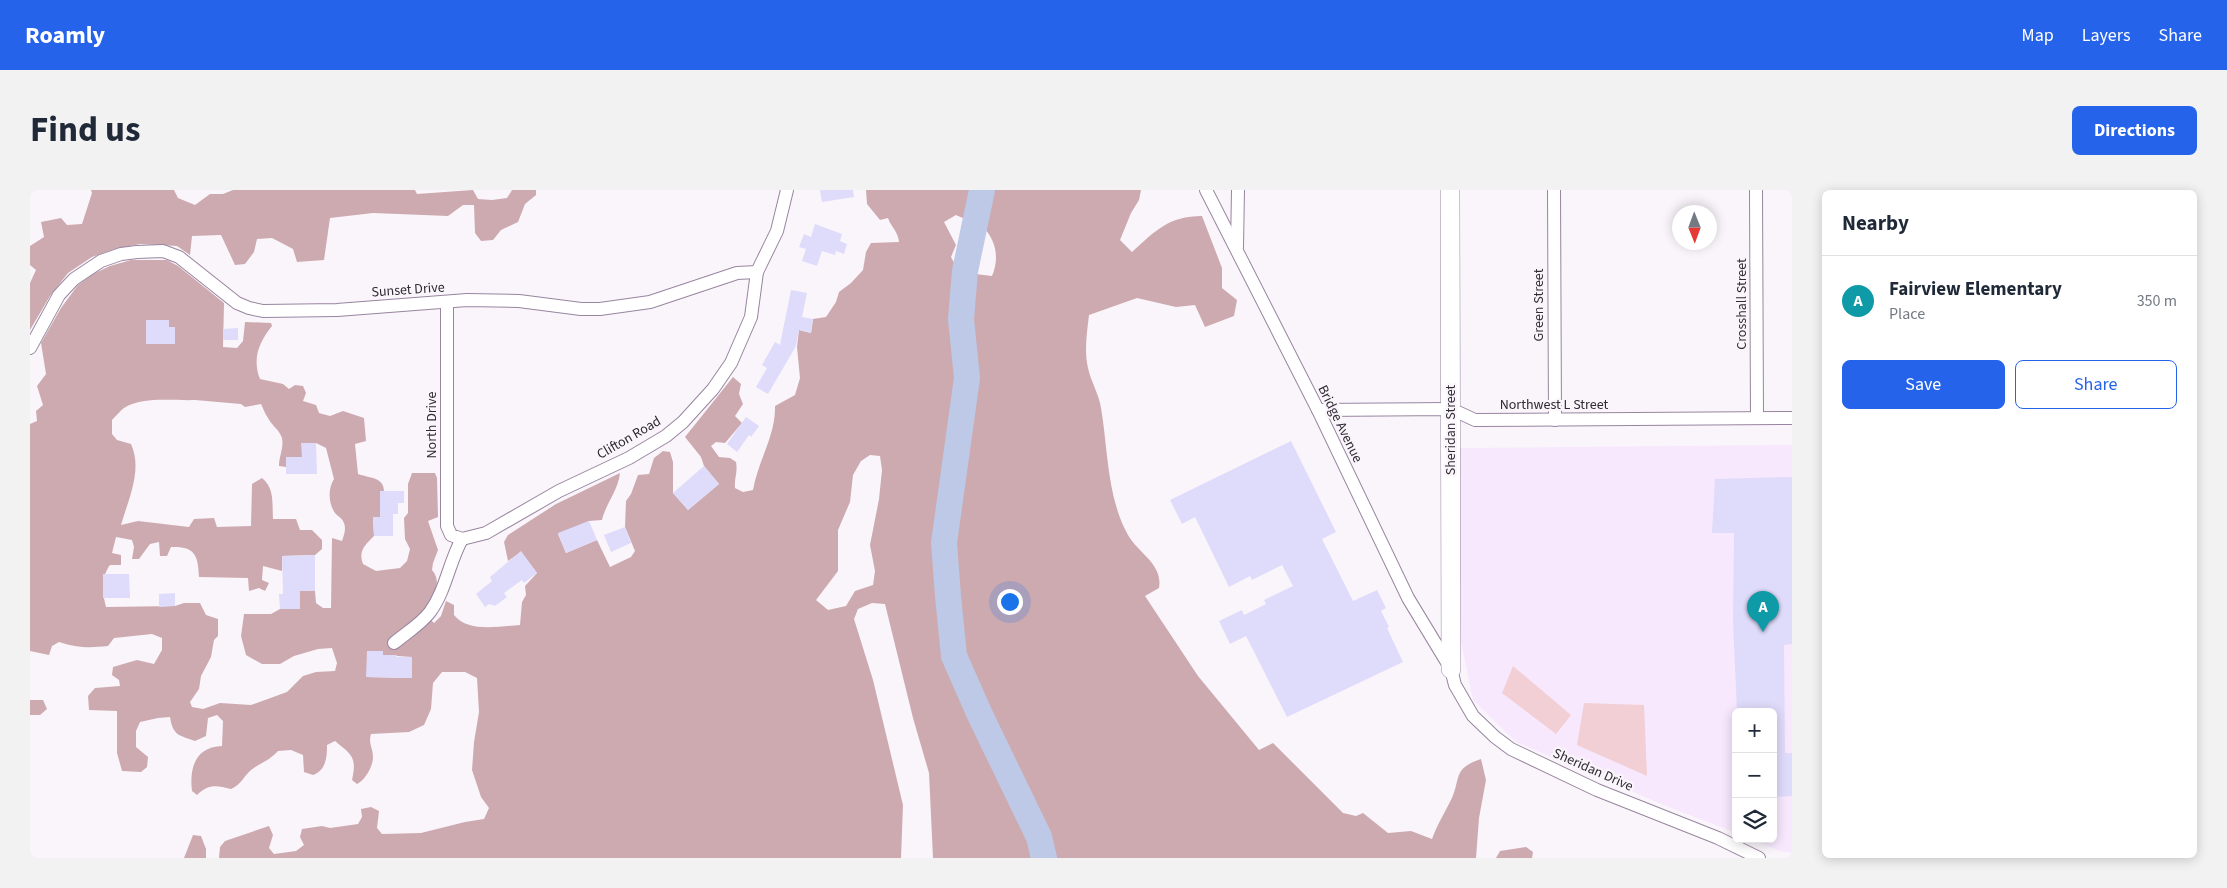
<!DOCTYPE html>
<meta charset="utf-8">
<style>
body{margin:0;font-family:"Source Sans 3",sans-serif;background:#f2f2f3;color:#1f2937}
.controls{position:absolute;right:15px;bottom:15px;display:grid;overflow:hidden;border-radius:8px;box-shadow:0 2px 12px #0003}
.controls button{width:45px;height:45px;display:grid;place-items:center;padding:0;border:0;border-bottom:1px solid #e0e1e3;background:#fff;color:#1f2937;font:25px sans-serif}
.compass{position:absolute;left:1642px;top:15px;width:45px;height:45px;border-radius:50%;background:#fff;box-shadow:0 2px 12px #0003;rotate:179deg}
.you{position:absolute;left:979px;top:411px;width:18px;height:18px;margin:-12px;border:4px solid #fff;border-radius:50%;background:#1a73e8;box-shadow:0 0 0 8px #1a73e833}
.badge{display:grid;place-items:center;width:32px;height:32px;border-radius:50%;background:#2563eb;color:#fff;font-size:16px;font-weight:700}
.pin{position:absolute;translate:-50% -41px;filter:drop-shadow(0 1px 2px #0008)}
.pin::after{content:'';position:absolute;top:26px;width:18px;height:15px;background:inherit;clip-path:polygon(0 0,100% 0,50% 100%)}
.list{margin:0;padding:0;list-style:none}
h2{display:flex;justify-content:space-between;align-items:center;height:65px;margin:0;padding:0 20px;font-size:21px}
h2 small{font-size:16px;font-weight:400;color:#747a83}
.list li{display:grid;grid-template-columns:32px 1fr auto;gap:15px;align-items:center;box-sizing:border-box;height:90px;padding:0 20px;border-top:1px solid #e0e1e3}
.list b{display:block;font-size:19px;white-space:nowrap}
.list p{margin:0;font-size:16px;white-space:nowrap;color:#747a83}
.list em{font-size:16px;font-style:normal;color:#747a83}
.actions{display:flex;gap:10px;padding:15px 20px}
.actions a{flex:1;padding:11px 0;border:1px solid #2563eb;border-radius:8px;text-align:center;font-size:18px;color:#2563eb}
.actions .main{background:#2563eb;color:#fff}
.icon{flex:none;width:28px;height:28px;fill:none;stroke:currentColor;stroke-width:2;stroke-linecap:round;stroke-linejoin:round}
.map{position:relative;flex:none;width:1762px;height:668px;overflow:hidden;border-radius:8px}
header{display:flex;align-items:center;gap:30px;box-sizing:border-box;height:70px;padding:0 25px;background:#2563eb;color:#fff}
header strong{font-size:24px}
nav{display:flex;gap:28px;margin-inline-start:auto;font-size:18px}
.intro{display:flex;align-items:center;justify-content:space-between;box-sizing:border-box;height:120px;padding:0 30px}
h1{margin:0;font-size:35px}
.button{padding:12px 22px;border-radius:8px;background:#2563eb;color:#fff;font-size:18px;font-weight:700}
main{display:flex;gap:30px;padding:0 30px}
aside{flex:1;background:#fff;border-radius:8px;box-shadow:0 2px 12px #0003}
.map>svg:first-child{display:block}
.built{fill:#f7e8fd}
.green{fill:#f1cfd5}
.forest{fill:#cdaab0;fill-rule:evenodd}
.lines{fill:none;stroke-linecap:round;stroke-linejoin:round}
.river{stroke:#bdc9e6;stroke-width:26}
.building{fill:#dfdbfa}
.street-casing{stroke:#9885a0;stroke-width:14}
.secondary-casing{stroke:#9885a0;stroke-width:20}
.street{stroke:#fff;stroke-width:12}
.secondary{stroke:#fff;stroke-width:19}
.labels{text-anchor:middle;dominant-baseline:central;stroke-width:4.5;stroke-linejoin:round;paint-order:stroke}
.street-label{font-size:14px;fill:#312934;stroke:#faf5fb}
</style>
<header>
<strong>Roamly</strong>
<nav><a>Map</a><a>Layers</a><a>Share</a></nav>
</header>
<div class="intro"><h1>Find us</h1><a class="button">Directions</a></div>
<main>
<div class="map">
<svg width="1762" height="668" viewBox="0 0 1762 668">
<rect width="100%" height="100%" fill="#faf5fb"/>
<!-- built -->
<path class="built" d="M1762 255V663L1750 661 1721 649H1743V522H1706V643L1631 614 1486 552 1443 510 1430 447V258Z"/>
<!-- green -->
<g class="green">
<path d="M1483 476 1541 525 1526 544 1472 503Z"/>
<path d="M1554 513 1614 515 1617 586 1547 555Z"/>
</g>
<!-- forest -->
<g class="forest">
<path d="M61 0H144L148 8 165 15 180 4H193L203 0H385L387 4 443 0 448 9 462 10 477 8 482 0H506V5L495 14 488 32 471 40 463 50 451 51 445 43 444 15H433L418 26 343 23 300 28 294 70 267 72 263 59 242 48 227 49 224 62 215 74 205 75 191 45 162 46 160 65 147 56 110 54 85 59 62 67 38 83 20 106 0 140V93L6 80 0 75V56L14 47 11 32 31 28 37 35 52 34 62 3Z"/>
<path d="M836 0H1111L1109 10 1101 23 1090 50 1102 62C1125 41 1139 26 1172 26L1192 78V98L1207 110 1204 126 1175 137 1165 115 1146 117 1107 108 1059 125C1057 142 1054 161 1058 178 1061 192 1069 204 1071 218 1078 259 1077 308 1098 345 1109 364 1133 374 1129 398L1115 406 1168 486 1229 560 1243 553 1313 623 1326 626 1333 623 1358 643 1381 641 1402 649C1407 635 1414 624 1421 610 1431 590 1422 578 1451 569L1456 590 1449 628 1446 668H903L899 583 883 528 855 414 842 413 828 419 824 429 843 490 873 615 871 668H189L190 657 195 651 239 636 243 645 239 658 244 664 266 661 274 655 270 647 272 639 292 636 300 638 328 634 332 627 331 619 341 617 349 621 347 638 352 644 391 643 435 632 454 629 459 618 451 607 442 580 444 552 449 522 447 488 435 482H412L403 493 401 519 394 535 379 542 341 544C338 553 343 558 343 567 343 577 335 590 327 594L322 590C327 567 322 565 305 551L297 555C297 568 296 580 283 585L274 582 273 565 261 560 248 561C239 571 230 573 221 580 213 587 211 595 201 599 186 595 178 594 167 605L162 601C159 577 166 557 192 556L193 531 187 525 178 528 176 546 165 551C149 545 143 546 140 527L128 528 110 532 106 541V557L118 567 117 577 111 582 92 581 87 563V521L59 520 58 506 65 498 90 496 89 490 82 485 83 477 107 470 124 474 132 460V448L122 444 84 448 78 456C60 458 47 458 29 452L22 456 19 465 0 461V234L7 231 6 221 13 215 7 196 16 184 11 153 31 118 48 95 63 84 80 76 101 70H137L148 76 194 113 193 157 207 158 213 151 215 132 241 133 242 136C229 152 222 169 230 189L253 194 259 199 265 195 273 196 276 203 273 211 286 215 289 223 300 226 313 221 334 228 336 251 325 254 328 284C339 288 354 287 354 301H350V327H343L344 346C335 355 328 361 333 374L346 381 370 378 377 371 380 359 375 349 374 328 378 323V294L382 283H405L407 288 408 327 398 331 408 360 403 373 402 380C414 394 401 409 393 422L404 433 411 426 416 411 424 415V425C438 443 470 436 490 435L492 412 496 405 495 396 507 383 491 362 478 371 474 352 478 345 526 314 590 283C588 301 576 313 572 330L559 331 528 344 536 363 567 350 580 377 601 367 605 361 595 337 596 311 601 304 608 285 619 284 624 268 633 261 640 262 643 272V303L658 320 689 294 674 276 671 267 655 247 703 187 711 194 709 204 713 214 705 226 712 233 695 253 686 252 681 256 689 267 700 268 706 272C708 282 704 289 705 298L713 302 723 300C728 271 746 245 745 216L765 205 770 188 767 157 769 140 781 143 783 129 796 127 806 112 809 102 821 93 833 80 836 62 841 53 869 52C868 41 861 37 858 28L850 30 837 14ZM926 25C934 29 948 32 954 38 967 52 969 70 962 86L929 82 921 67 926 55 914 32ZM139 137H145V154H116ZM165 210 211 214 215 217 231 214C233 218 235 224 238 228 242 236 249 239 252 248 254 258 249 266 249 276L256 277V267H272V253H286L296 258 304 289C298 298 298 313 305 323 307 326 312 328 313 331 317 338 314 345 312 351L302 348 301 418H293L286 413 285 401H270V419H250L241 424H214L211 446 216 465 232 474H250L264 466 288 459 302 458 307 473 305 481 286 482 273 486 257 502 221 515 190 513 173 519 162 517 160 512 169 499 171 486 181 467 184 450 188 446V429L176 425 170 413H154L145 416 76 417C72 402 71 387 80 375H91V365L82 363 86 347 102 350 104 357 102 369H109L120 354 129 352 130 366H137L141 357C165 356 168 365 169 387L218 388 219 401 229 398 235 401 239 393 232 390 233 376 252 381V366L285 365 292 359V350L282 340H270L266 329H243C242 315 245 298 232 288L222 294 221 336 187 337 184 328 164 329 159 337 108 331 91 335C98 310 113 280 101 254L87 250 82 244V230C86 226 90 221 94 218 113 206 144 211 165 210ZM840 265 850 266 852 280 849 309 840 355 845 381 843 395 825 401 816 416 798 420 786 410 808 381V340L820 312 823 285 831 271ZM337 461H353V465L382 467V488L337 487Z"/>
<path d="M0 510H13L17 519 10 525H0Z"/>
<path d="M163 645 171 646 176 659V668H154Z"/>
<path d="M1496 657 1503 662 1502 668H1466L1470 661Z"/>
</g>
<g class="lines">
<!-- river -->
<path class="river" d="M952 0 935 81 931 129 937 188 914 353 918 406 924 466 950 525 1009 647 1014 668"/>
</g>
<!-- building -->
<g class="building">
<path d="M790 0H823L824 7 792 12Z"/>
<path d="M785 34 812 44 810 51 817 54 814 64 806 61 805 65 792 61 787 76 772 71 776 59 769 57 774 44 781 47Z"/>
<path d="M761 100 777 103 772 127 783 129 781 143 769 140 766 156 738 204 726 197 737 178 732 175 745 152 750 155Z"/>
<path d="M116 130H139V137H145V154H116Z"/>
<path d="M208 138V150H193V139Z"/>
<path d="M716 227 729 236 721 247 719 245 707 262 697 254Z"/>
<path d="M1261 251 1306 342 1292 349 1323 411 1347 400 1356 418 1351 421 1359 437 1357 438 1373 472 1257 527 1216 446 1200 454 1189 431 1212 420 1214 425 1236 414 1234 410 1263 396 1252 375 1222 390 1220 386 1199 397 1165 327 1152 334 1140 310Z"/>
<path d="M271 253H286L287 284H256V267H272Z"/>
<path d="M674 276 689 294 658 320 643 303Z"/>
<path d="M1762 287V454L1754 455 1755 563H1762V606L1743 607V522H1707L1703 431 1704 343H1682L1685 289Z"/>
<path d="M350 301H374V313H368V324H363V346H344L343 327H350Z"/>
<path d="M559 331 567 350 536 363 528 343Z"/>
<path d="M595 337 601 353 581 362 574 345Z"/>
<path d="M491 361 507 383 494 393 492 390 474 403 477 407 465 416 459 414 455 417 446 404 462 391 460 387Z"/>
<path d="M285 365V401H270V419H250L249 404H253L252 366Z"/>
<path d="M73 384H99L100 408H73Z"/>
<path d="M145 403V416L129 417V404Z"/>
<path d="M337 461H353V465H367L366 467H382V488L336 487Z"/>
</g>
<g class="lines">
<defs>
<g id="street">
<path d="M1176 0 1288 220 1378 408 1421 479 1425 495 1443 526 1465 547 1481 559 1567 600 1688 648 1729 668"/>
<path d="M1524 0 1525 230"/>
<path d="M1726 0 1727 228"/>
<path d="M1207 57 1208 0"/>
<path d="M417 113V336L421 345 432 349 456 343 529 301 599 268 636 246 653 232 683 199 701 173 721 127 727 82"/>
<path d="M0 158 29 105 44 89 71 71 91 64 107 62 133 61 149 67 207 113 219 118 233 121 307 120 437 110 489 111 551 119H570L620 112 707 83 727 82 747 41 757 0"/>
<path d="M1288 220 1421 219 1445 230 1762 228"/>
<path d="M364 453C376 443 391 434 400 422 416 400 419 372 432 349"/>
</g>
<path id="secondary" d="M1420 0 1421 479"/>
</defs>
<!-- street casing -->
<use href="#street" class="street-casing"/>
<!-- secondary casing -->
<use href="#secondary" class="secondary-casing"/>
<!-- street -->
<use href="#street" class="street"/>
<!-- secondary -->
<use href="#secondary" class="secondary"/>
</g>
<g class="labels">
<!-- street labels -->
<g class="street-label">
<text transform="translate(378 100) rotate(-4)">Sunset Drive</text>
<text transform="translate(1712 114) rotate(-90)">Crosshall Street</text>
<text transform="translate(1509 115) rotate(-90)">Green Street</text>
<text x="1524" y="215">Northwest L Street</text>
<text transform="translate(1310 234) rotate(64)">Bridge Avenue</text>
<text transform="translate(402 235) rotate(-90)">North Drive</text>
<text transform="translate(1421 240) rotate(-90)">Sheridan Street</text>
<text transform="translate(599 248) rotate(-30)">Clifton Road</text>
<text transform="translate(1563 580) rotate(24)">Sheridan Drive</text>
</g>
</g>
</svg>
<div class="controls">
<button>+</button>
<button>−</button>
<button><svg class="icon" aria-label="layers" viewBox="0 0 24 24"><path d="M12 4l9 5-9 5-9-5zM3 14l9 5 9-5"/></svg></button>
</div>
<svg class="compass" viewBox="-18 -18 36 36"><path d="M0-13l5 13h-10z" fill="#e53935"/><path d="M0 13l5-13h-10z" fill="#747a83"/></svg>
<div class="you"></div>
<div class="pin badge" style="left:1733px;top:442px;background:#0f9aa8">A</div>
</div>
<aside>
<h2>Nearby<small></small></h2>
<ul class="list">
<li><span class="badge" style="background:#0f9aa8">A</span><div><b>Fairview Elementary</b><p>Place</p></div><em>350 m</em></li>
</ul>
<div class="actions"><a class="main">Save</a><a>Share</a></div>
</aside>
</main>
